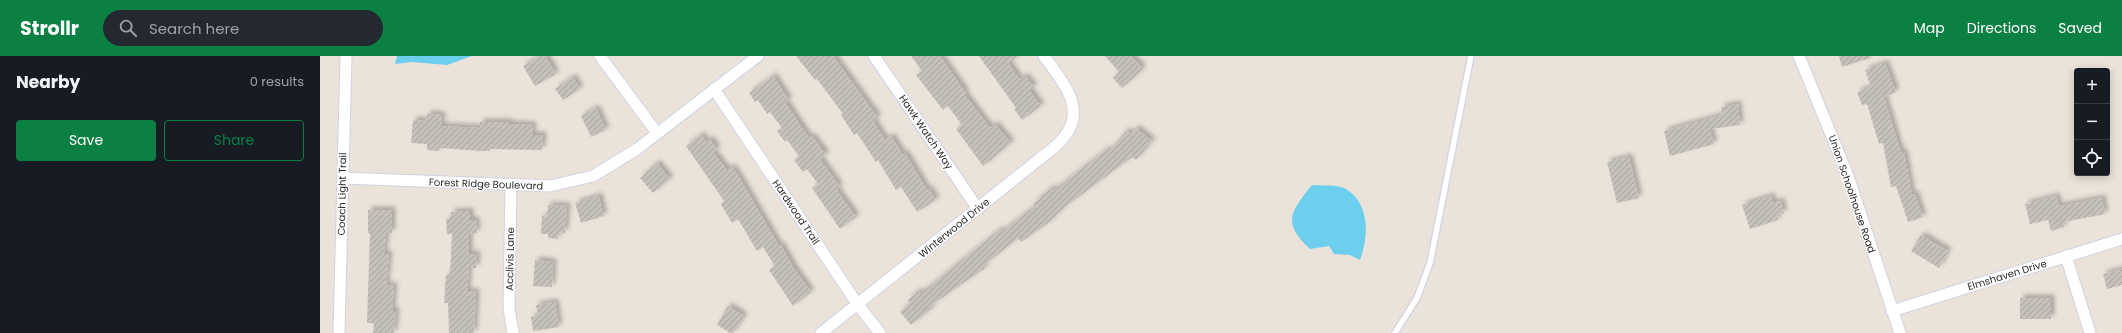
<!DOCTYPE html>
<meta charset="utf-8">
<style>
body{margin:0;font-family:Poppins,sans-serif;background:#242831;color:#f1f3f6}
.controls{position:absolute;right:12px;top:12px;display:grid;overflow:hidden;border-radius:4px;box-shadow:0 2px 10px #0003}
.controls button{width:36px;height:36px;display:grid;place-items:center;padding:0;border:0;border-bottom:1px solid #363941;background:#171b24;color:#f1f3f6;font:20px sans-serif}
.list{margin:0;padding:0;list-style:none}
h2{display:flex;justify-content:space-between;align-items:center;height:52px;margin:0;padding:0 16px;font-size:17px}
h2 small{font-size:13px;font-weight:400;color:#9ea1a6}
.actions{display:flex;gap:8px;padding:12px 16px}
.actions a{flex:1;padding:9px 0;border:1px solid #0b8043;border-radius:4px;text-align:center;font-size:14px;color:#0b8043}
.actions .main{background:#0b8043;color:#fff}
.icon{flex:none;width:22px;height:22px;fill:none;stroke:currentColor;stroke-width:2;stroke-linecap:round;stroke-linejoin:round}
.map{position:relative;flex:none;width:1802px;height:277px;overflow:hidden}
header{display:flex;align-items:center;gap:24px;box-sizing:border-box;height:56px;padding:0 20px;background:#0b8043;color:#fff}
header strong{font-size:19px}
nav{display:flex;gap:22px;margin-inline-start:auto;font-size:14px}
.search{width:280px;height:36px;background:#242831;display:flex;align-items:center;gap:10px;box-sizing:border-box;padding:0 14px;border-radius:22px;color:#9ea1a6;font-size:15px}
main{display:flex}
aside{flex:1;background:#171b24}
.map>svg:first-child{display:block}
.water{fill:#6ccfee}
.building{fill:url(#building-hatch);filter:url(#shadow)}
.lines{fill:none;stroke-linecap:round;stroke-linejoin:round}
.lane-casing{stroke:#cfd3e2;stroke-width:8}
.street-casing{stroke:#cfd3e2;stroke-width:13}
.lane{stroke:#fff;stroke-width:5.5}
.street{stroke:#fff;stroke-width:11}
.labels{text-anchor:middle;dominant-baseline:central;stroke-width:3;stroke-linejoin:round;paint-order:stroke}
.street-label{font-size:10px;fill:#282828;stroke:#fff}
</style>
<header>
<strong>Strollr</strong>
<div class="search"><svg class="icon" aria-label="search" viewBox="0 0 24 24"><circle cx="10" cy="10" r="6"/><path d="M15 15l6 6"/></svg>Search here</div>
<nav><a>Map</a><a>Directions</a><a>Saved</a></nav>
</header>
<main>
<aside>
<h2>Nearby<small>0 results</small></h2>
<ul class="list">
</ul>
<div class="actions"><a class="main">Save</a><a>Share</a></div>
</aside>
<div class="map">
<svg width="1802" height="277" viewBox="0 0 1802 277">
<defs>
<pattern id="building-hatch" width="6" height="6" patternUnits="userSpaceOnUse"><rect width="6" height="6" fill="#c6c0ba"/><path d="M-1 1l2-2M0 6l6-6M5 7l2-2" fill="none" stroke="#aaa5a0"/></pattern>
<filter id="shadow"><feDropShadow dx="3.5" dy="-3.5" stdDeviation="2" flood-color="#0004"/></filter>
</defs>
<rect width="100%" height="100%" fill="#ebe3da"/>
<!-- water -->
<g class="water">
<path d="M77 0H152L127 9 92 6 75 8Z"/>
<path d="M992 129C1001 130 1018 128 1026 133 1050 148 1049 180 1040 204L1030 199 1014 198 1009 190 990 193C962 167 970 156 992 129Z"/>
</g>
<!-- building -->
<g class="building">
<path d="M221 0H225L236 18 215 30 203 10Z"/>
<path d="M476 0H513L558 62 553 65 565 84 571 80 583 99 585 97 607 134 609 133 616 144 597 156 581 131 576 134 558 104 556 106 537 77 534 79 521 59 523 58 497 23 495 24Z"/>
<path d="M591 0H620L646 37 644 38 670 72 675 68 691 87 663 110 636 73 642 69 628 50 623 54 596 19 602 15Z"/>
<path d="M659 0H698L688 7 700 24 705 20 714 31 709 34 721 50 702 64 694 53 696 52Z"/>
<path d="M785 0H811L823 13 802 32 793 22 799 16Z"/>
<path d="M1519 0H1549L1550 2 1522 11Z"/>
<path d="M1565 7 1576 36 1564 41 1581 97 1584 96 1592 139 1595 138 1603 161 1588 166 1576 130 1571 131 1563 87 1559 88 1547 48 1542 49 1537 36 1551 31 1545 14Z"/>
<path d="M453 20 469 44 465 46 489 82 492 80 506 99 500 103 520 131 516 133 536 161 520 173 492 132 498 128 487 113 483 116 474 104 479 100 467 84 465 86 457 75 462 72 450 56 447 58 438 44 435 46 429 37Z"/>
<path d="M253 21 260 33 243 44 235 33Z"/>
<path d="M1418 48 1420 69 1390 73 1394 88 1350 100 1344 75 1402 59 1401 51Z"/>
<path d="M276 52 286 74 271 81 261 60Z"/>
<path d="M107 58 122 59 121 70 160 72V66H189V68L213 69 212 79H223L222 94 170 93V95H160L120 92 119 95 107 94V88L91 87 93 64 106 65Z"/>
<path d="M816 72 832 85 816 104 812 101 746 150 729 166 701 186 698 182 663 210 665 212 610 250 612 252 591 269 580 256 590 247 588 244 598 235 600 238 679 174 681 176 715 150 713 148 731 132 733 135 787 93 789 96 806 75 811 78Z"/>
<path d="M381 79 386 86 390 83 397 93 393 96 407 114 412 111 419 121 459 190 461 189 473 211 491 236 473 250 449 214 455 210 443 191 437 195 418 163 412 167 401 148 404 145 366 90Z"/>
<path d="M1309 101 1319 142 1297 147 1287 106Z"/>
<path d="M337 107 350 123 333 137 320 122Z"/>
<path d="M279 140 284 160 261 167 255 147Z"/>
<path d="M1451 140 1453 147 1461 145 1464 157 1457 159 1458 164 1430 173 1422 149Z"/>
<path d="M1736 140 1739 150 1782 142 1785 158 1743 166 1744 171 1731 175 1728 164 1710 168 1705 148Z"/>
<path d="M228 149 247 150 245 177 238 176V183L228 182V178H221L222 160 227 161Z"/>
<path d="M48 154H72V177H66L64 198H69L66 229 74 230 72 255H76L74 277H53L54 267H47L50 177H48Z"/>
<path d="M150 155V164H156L157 177 149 178V198H157L156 212H149L147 235 156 236 154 277H129L128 247H124L126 219H130L132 178H127L126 163H131V156Z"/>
<path d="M1601 179 1628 195 1619 212 1591 195Z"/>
<path d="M215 204 233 206 232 231 213 230Z"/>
<path d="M1802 213V229L1787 233 1783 218Z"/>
<rect x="1700" y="242" width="31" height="21"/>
<path d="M235 246 239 271 213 275 211 261 218 260 216 249Z"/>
<path d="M408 250 424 260 413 277H410L397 269Z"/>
</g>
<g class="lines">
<defs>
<path id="lane" d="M1075 277 1097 242 1110 207 1151 0"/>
<g id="street">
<path d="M280 0 337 77"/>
<path d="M554 0 658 153"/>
<path d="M1479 0 1528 120 1580 277"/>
<path d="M394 33 538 249 560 277"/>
<path d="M23 122 230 130 273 120 317 93 438 0"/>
<path d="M191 129 189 252 193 277"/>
<path d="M1746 200 1770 277"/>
<path d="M1572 255 1802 183"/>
<path d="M19 277 26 0"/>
<path d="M501 277 712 109C723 100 737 91 745 80 767 51 741 24 724 0"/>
</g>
</defs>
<!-- lane casing -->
<use href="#lane" class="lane-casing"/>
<!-- street casing -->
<use href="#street" class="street-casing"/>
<!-- lane -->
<use href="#lane" class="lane"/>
<!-- street -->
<use href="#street" class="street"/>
</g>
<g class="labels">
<!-- street labels -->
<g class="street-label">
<text transform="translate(606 76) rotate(56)">Hawk Watch Way</text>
<text transform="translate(166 128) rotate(2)">Forest Ridge Boulevard</text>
<text transform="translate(22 138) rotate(-89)">Coach Light Trail</text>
<text transform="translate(1532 138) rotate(71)">Union Schoolhouse Road</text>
<text transform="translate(476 156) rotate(56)">Hardwood Trail</text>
<text transform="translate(634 172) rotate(-39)">Winterwood Drive</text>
<text transform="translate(190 203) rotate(-89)">Acclivis Lane</text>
<text transform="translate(1687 219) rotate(-17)">Elmshaven Drive</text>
</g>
</g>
</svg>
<div class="controls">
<button>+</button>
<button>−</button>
<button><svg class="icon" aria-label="locate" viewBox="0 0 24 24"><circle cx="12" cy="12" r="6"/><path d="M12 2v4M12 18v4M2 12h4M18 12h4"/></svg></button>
</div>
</div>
</main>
